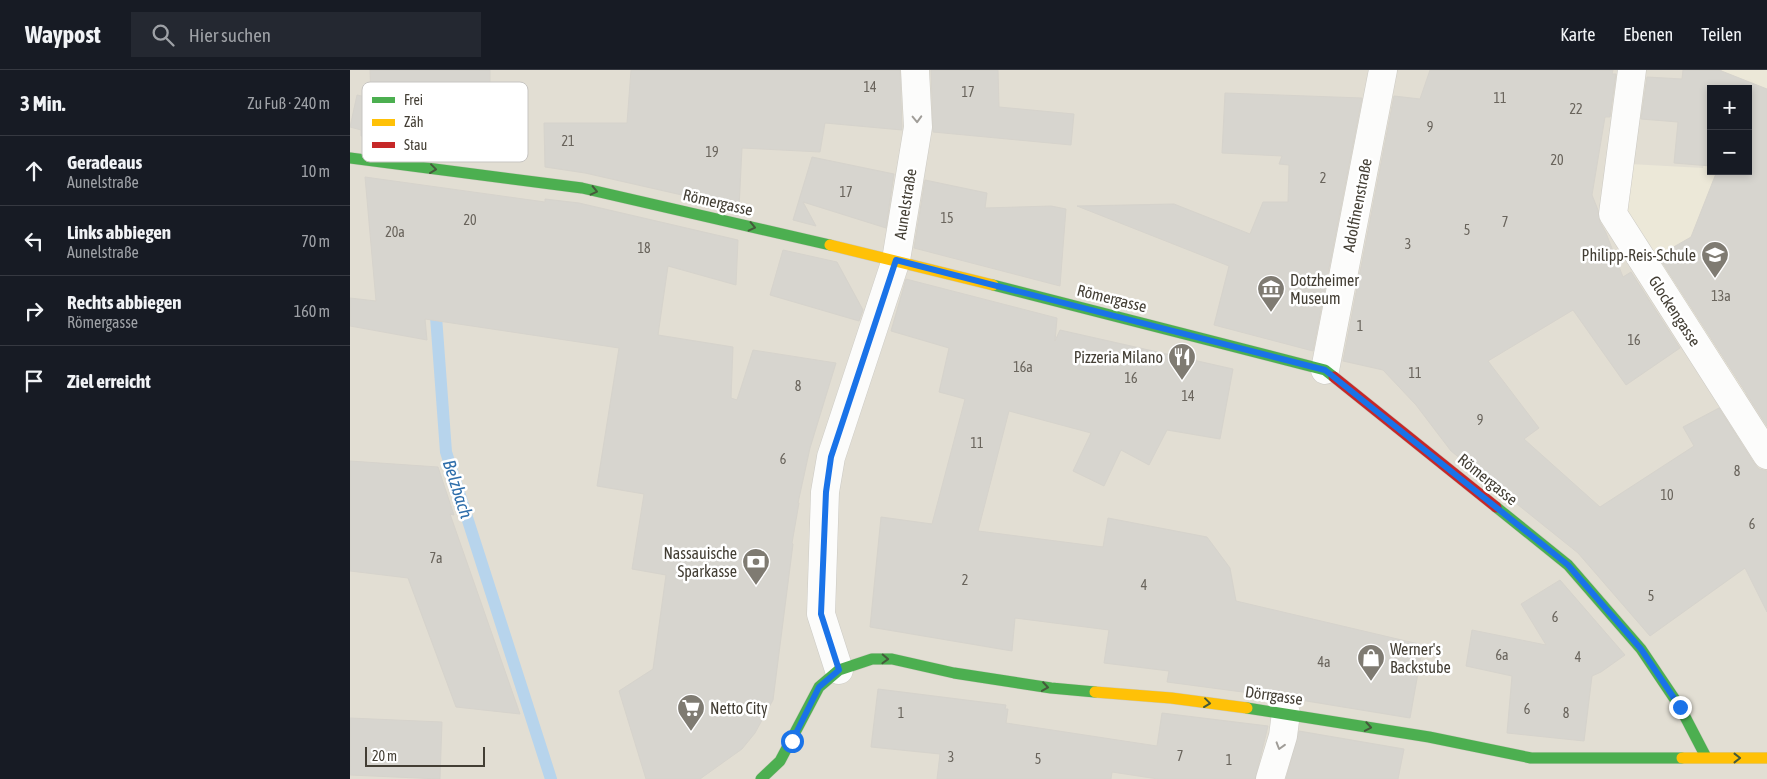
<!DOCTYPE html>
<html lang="de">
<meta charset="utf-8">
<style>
body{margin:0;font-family:"Asap Condensed",sans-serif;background:#242831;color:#f1f3f6}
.controls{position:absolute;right:15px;top:15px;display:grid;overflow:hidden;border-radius:0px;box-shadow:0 2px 8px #0003}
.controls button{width:45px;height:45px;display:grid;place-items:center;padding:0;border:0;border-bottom:1px solid #363941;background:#171b24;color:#f1f3f6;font:25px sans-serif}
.scale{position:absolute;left:15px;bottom:12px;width:120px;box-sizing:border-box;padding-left:5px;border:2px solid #433e34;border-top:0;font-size:14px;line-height:18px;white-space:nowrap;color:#433e34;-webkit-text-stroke:4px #fff;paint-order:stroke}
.stop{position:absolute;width:15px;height:15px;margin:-11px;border:4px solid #1a73e8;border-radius:50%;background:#fff}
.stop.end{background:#1a73e8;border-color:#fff;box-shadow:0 1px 5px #0008}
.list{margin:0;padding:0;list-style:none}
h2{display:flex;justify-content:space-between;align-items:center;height:65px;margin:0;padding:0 20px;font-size:21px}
h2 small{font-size:16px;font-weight:400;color:#9ea1a6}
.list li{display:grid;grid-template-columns:32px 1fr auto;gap:15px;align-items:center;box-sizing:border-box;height:70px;padding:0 20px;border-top:1px solid #363941}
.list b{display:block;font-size:19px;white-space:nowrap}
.list p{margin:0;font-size:16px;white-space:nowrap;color:#9ea1a6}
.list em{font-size:16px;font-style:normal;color:#9ea1a6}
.icon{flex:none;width:28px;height:28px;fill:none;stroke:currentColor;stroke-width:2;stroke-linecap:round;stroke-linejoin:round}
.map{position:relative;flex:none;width:1417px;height:709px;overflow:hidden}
header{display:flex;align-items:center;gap:30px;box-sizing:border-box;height:70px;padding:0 25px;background:#171b24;border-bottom:1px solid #363941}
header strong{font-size:24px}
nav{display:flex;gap:28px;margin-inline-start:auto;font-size:18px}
.search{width:350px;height:45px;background:#242831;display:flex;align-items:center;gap:12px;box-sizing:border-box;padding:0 18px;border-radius:0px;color:#9ea1a6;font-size:19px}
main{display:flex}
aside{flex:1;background:#171b24}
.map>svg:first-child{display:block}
.residential{fill:#e2ded3;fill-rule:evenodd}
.education{fill:#ece8d8}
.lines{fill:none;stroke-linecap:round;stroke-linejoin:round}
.stream{stroke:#b7d4ec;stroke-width:12}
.building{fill:#d7d5cf;stroke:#d6d3cc}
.street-casing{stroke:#cccac4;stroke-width:29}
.fast-casing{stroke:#cdcabe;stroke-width:12}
.slow-casing{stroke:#cdcabe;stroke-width:12}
.jam-casing{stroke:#cdcabe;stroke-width:12}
.street{stroke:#fcfcfb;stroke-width:28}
.fast{stroke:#4caf50;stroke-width:11}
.slow{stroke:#ffc107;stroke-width:11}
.jam{stroke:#c62828;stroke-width:11}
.oneway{stroke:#a09d98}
.oneway2{stroke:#455a3b}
.route{stroke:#1a73e8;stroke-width:6}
.labels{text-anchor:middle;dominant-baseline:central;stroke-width:5;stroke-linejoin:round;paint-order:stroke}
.number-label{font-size:14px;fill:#69645c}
.street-label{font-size:16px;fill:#433e34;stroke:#fff}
.poi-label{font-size:16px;fill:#433e34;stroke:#fff;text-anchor:end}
.water-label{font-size:18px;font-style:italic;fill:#306fab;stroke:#fff}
.key{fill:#fff;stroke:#c7c5c2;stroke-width:1}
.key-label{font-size:14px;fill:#433e34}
</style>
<header>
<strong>Waypost</strong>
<div class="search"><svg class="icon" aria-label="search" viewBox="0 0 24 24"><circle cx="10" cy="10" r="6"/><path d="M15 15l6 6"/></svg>Hier suchen</div>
<nav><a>Karte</a><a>Ebenen</a><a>Teilen</a></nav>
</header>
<main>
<aside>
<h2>3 Min.<small>Zu Fuß · 240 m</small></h2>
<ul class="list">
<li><svg class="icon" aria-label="ahead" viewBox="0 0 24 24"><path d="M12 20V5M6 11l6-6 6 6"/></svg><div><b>Geradeaus</b><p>Aunelstraße</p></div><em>10 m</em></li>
<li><svg class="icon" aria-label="left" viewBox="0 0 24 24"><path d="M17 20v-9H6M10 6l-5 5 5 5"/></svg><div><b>Links abbiegen</b><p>Aunelstraße</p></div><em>70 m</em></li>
<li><svg class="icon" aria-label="right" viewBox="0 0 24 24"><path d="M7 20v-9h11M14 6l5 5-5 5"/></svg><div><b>Rechts abbiegen</b><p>Römergasse</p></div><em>160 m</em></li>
<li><svg class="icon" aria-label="arrive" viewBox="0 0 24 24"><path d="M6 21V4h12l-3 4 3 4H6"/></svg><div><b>Ziel erreicht</b></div></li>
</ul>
</aside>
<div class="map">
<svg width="1417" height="709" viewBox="0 0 1417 709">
<rect width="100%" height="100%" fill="#eeece6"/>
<!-- residential -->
<path class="residential" d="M0 0H1417V709H0ZM1361 19H1398V101H1361Z"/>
<!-- education -->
<path class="education" d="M1372 0H1417V275L1391 335 1273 143 1280 94 1353 98 1361 57V101H1398V19H1368Z"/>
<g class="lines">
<!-- stream -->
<path class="stream" d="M85 233 96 382 201 709"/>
</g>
<!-- building -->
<g class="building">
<path d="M20 0H140V67L11 66V60L0 57 7 25 21 28Z"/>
<path d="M281 0H550L552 60 475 53 470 82 392 78 389 138 235 103 195 97 194 53H277Z"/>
<path d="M581 0H648L649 37 724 44 721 75 583 62Z"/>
<path d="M1080 0H1263L1262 4H1266L1260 47H1255L1242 125 1248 140 1250 152 1256 163 1273 207 1281 202 1330 278 1276 315 1223 240 1138 291 1189 358 1174 369 1250 437 1344 376 1333 357 1369 338 1404 393 1409 399 1417 401V542L1395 498 1300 566 1228 483 1101 381 1066 335 1033 300 993 291 1044 26 1070 29Z"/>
<path d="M1333 0H1369L1417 19V356L1308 186 1341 167 1367 101H1398V19H1361V96L1324 93 1328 52 1291 49 1297 7 1332 9Z"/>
<path d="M875 23 1012 28 963 281 864 255 879 196 727 136 824 134 900 164 913 132H938L939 95 929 94 932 86 872 83Z"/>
<path d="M462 87 544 104 536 158 453 132 466 156 443 150Z"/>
<path d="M15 107 195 132V129L229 133 388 170 386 215 318 196 308 265 383 277 381 328 387 330 403 280 486 293 460 378 448 433H449L442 473 443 474 423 630 405 663 392 679 350 709H296L269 621 303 599 316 505 282 499 294 424 247 416 269 278 75 249 77 270 0 256V228L26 231Z"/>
<path d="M575 110 637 123 635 138 701 136 716 139 710 216 564 178Z"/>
<path d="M433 180 487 192 513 240 509 251 420 225Z"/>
<path d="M556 209 707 248 705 271 710 260 883 299 870 369 817 360 799 395 771 380 754 416 723 401 741 363 659 341 628 461 753 477 758 448 857 467 880 498 886 531 1073 575 1060 648 938 628 817 612 819 601 754 593 759 560 665 548 662 581 520 557 531 447 582 454 615 329 589 322 599 278 541 261Z"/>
<path d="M0 391 88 397 104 445 100 444 170 644 106 637 58 508 0 501Z"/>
<path d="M1210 510 1275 585 1251 602 1242 606 1234 671 1157 663 1162 606 1116 596 1122 560 1196 575 1171 534Z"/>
<path d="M528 619 656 635 655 639H658L656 653 807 676 812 643 918 656 905 709H808L762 702 761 709H587L590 684 521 677Z"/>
<path d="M0 648 92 652 90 709 0 705Z"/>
<path d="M949 661 1054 679 1048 709H936Z"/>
</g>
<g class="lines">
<defs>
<g id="street">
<path d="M1282 0 1263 144 1417 385"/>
<path d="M975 300 1033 0"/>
<path d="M489 600 471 544 475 422 481 387 546 190 568 57 565 0"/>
<path d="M920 709 933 666 936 643"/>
</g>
<g id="fast">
<path d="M0 88 232 118 480 175"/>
<path d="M643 215 975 300 984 307"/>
<path d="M1146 437 1218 495 1291 579 1330 637 1356 687"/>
<path d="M897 638 1079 667 1181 688H1332"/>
<path d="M411 709 430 691 469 617 489 600 522 589H542L604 603 701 618 745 622"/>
</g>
<g id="slow">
<path d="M480 175 643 215"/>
<path d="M745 622 821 628 897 638"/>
<path d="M1332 688H1417"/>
</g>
<path id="jam" d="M984 307 1146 437"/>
</defs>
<!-- street casing -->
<use href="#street" class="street-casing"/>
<!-- fast casing -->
<use href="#fast" class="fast-casing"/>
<!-- slow casing -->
<use href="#slow" class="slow-casing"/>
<!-- jam casing -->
<use href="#jam" class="jam-casing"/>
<!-- street -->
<use href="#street" class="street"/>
<!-- fast -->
<use href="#fast" class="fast"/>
<!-- slow -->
<use href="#slow" class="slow"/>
<!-- jam -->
<use href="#jam" class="jam"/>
</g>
<!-- one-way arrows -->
<defs><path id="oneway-chevron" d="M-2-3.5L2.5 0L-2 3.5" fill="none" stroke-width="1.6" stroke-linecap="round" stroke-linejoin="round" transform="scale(1.25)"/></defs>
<g class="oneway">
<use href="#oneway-chevron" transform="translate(567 49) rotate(88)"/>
<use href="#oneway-chevron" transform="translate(930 676) rotate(107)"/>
</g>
<g class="oneway2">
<use href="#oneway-chevron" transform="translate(83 99) rotate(7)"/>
<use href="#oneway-chevron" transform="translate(244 121) rotate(13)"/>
<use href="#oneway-chevron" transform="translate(402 157) rotate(13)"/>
<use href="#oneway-chevron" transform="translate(535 589) rotate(2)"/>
<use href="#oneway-chevron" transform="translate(695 617) rotate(8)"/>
<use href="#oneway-chevron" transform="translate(857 633) rotate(7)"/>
<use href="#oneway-chevron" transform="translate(1018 657) rotate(10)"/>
<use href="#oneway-chevron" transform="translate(1387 688)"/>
</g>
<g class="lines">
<!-- route -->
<path class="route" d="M442 671 469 617 489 600 471 544 476 422 481 387 546 190 975 300 1218 495 1291 579 1330 637"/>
</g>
<!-- icons -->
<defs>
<symbol id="school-pin" viewBox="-11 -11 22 30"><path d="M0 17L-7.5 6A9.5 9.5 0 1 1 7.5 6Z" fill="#7f7b72" stroke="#fff"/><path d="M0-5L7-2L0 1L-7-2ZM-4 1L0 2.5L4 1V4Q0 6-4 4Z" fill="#fff"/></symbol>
<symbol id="museum-pin" viewBox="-11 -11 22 30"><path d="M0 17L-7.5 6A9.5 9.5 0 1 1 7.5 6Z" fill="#7f7b72" stroke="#fff"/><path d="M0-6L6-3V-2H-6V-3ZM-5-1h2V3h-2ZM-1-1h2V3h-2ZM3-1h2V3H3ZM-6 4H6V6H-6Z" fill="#fff"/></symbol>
<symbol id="restaurant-pin" viewBox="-11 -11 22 30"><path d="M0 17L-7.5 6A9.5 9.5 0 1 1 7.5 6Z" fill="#7f7b72" stroke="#fff"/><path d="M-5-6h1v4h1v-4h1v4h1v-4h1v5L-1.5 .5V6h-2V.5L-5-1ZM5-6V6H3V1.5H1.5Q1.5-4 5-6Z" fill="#fff"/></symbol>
<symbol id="bank-pin" viewBox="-11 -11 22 30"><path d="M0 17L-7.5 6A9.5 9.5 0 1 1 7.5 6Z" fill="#7f7b72" stroke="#fff"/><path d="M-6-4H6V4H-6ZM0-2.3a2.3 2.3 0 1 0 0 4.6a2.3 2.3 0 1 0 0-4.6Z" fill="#fff"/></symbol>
<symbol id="shop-pin" viewBox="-11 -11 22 30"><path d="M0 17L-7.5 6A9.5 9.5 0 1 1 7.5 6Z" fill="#7f7b72" stroke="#fff"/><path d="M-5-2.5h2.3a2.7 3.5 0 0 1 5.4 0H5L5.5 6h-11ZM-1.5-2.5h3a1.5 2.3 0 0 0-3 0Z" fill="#fff"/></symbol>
<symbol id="supermarket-pin" viewBox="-11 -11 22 30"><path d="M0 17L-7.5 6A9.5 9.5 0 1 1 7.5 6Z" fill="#7f7b72" stroke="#fff"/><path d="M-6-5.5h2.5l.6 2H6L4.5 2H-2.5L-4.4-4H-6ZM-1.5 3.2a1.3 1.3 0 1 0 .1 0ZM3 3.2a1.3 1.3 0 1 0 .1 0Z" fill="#fff"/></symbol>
</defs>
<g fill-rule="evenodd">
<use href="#school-pin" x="1349" y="169" width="32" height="43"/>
<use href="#museum-pin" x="905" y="203" width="32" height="43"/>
<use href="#restaurant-pin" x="816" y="271" width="32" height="43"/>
<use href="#bank-pin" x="390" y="476" width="32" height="43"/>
<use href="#shop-pin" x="1005" y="572" width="32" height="43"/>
<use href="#supermarket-pin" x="325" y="622" width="32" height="43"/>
</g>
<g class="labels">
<!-- number labels -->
<g class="number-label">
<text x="520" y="17">14</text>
<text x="618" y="22">17</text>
<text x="1150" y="28">11</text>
<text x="1226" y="39">22</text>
<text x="1080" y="57">9</text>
<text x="218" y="71">21</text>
<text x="362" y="82">19</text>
<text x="1207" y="90">20</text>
<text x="973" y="108">2</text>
<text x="496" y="122">17</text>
<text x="597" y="148">15</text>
<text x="120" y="150">20</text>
<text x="1155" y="152">7</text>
<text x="1117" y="160">5</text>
<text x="45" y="162">20a</text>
<text x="1058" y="174">3</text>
<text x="294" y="178">18</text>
<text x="1371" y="226">13a</text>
<text x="1010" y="256">1</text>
<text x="1284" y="270">16</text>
<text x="673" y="297">16a</text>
<text x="1065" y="303">11</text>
<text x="781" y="308">16</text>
<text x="448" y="316">8</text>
<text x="838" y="326">14</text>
<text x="1130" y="350">9</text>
<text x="627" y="373">11</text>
<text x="433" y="389">6</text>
<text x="1387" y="401">8</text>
<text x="1317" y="425">10</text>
<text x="1402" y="454">6</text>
<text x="86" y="488">7a</text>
<text x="615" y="510">2</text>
<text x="794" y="515">4</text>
<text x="1301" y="526">5</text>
<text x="1205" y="547">6</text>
<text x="1152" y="585">6a</text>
<text x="1228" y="587">4</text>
<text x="974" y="592">4a</text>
<text x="1177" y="639">6</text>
<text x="551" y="643">1</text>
<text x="1216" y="643">8</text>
<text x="830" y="686">7</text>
<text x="601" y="687">3</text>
<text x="688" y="689">5</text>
<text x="879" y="690">1</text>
</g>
<!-- street labels -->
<g class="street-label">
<text transform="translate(368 132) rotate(13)">Römergasse</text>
<text transform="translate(555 134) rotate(-81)">Aunelstraße</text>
<text transform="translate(1007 135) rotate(-79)">Adolfinenstraße</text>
<text transform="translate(762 228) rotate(14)">Römergasse</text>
<text transform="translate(1325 241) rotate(57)">Glockengasse</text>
<text transform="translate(1138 409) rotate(39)">Römergasse</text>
<text transform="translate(924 625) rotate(8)">Dörrgasse</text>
</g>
<!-- poi labels -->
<g class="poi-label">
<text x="1346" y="185">Philipp-Reis-Schule</text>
<text x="940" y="210" text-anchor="start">Dotzheimer<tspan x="940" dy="18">Museum</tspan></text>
<text x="813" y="287">Pizzeria Milano</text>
<text x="387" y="483">Nassauische<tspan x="387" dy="18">Sparkasse</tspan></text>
<text x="1040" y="579" text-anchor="start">Werner's<tspan x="1040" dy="18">Backstube</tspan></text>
<text x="360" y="638" text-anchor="start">Netto City</text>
</g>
<!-- water labels -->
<g class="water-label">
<text transform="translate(108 419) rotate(72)">Belzbach</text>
</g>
</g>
<!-- legend -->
<rect x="12" y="12" width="166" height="80" rx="8" class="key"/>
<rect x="22" y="27" width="23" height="6" fill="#4caf50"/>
<rect x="22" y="49" width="23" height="7" fill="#ffc107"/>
<rect x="22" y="72" width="23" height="6" fill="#c62828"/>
<g class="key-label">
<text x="54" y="35">Frei</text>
<text x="54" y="57">Zäh</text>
<text x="54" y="80">Stau</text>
</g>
</svg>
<div class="controls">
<button>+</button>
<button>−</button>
</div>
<div class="scale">20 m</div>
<div class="stop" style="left:442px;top:671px"></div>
<div class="stop end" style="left:1330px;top:637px"></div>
</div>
</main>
